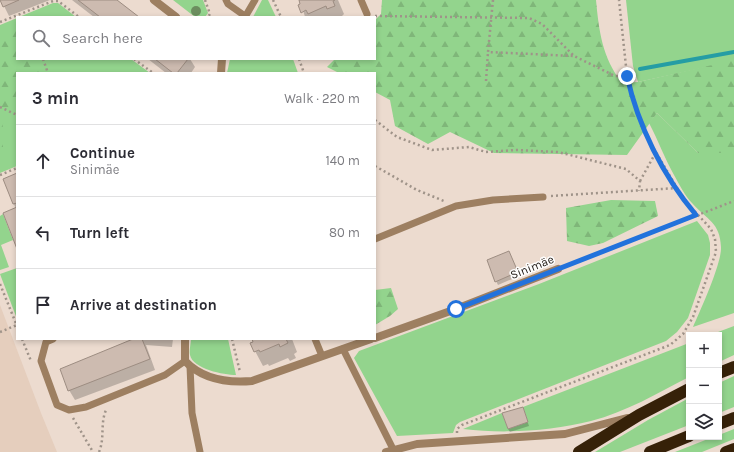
<!DOCTYPE html>
<meta charset="utf-8">
<style>
body{margin:0;font-family:Karla,sans-serif;background:#f2f2f3;color:#2b2b33}
.controls{position:absolute;right:12px;bottom:12px;display:grid;overflow:hidden;border-radius:0px;box-shadow:0 2px 6px #0003}
.controls button{width:36px;height:36px;display:grid;place-items:center;padding:0;border:0;border-bottom:1px solid #e1e1e2;background:#fff;color:#2b2b33;font:20px sans-serif}
.stop{position:absolute;width:12px;height:12px;margin:-9px;border:3px solid #2272dc;border-radius:50%;background:#fff}
.stop.end{background:#2272dc;border-color:#fff;box-shadow:0 1px 4px #0008}
.list{margin:0;padding:0;list-style:none}
h2{display:flex;justify-content:space-between;align-items:center;height:52px;margin:0;padding:0 16px;font-size:17px}
h2 small{font-size:13px;font-weight:400;color:#7c7c81}
.list li{display:grid;grid-template-columns:26px 1fr auto;gap:12px;align-items:center;box-sizing:border-box;height:72px;padding:0 16px;border-top:1px solid #e1e1e2}
.list b{display:block;font-size:15px;white-space:nowrap}
.list p{margin:0;font-size:13px;white-space:nowrap;color:#7c7c81}
.list em{font-size:13px;font-style:normal;color:#7c7c81}
.icon{flex:none;width:22px;height:22px;fill:none;stroke:currentColor;stroke-width:2;stroke-linecap:round;stroke-linejoin:round}
.map{position:relative;flex:none;width:734px;height:452px;overflow:hidden}
.search{position:absolute;background:#fff;box-shadow:0 2px 6px #0003;left:16px;top:16px;width:360px;height:44px;display:flex;align-items:center;gap:10px;box-sizing:border-box;padding:0 14px;border-radius:0px;color:#7c7c81;font-size:15px}
.panel{position:absolute;background:#fff;box-shadow:0 2px 6px #0003;left:16px;top:72px;width:360px;height:268px;border-radius:0px}
.map>svg:first-child{display:block}
.built{fill:#e5cebd}
.grass{fill:#93d48d}
.forest{fill:url(#forest-firs)}
.shadow{fill:#0003}
.lines{fill:none;stroke-linecap:round;stroke-linejoin:round}
.stream{stroke:#259da4;stroke-width:4}
.building{fill:#cdbbb0;stroke:#9d8d82}
.path{stroke:#9f9389;stroke-width:2.5;stroke-dasharray:2 3;stroke-linecap:butt}
.lane{stroke:#9d7f61;stroke-width:7}
.street{stroke:#9d7f61;stroke-width:8}
.highway{stroke:#362108;stroke-width:12}
.tree{fill:#6c8e5f}
.route{stroke:#2272dc;stroke-width:5}
.labels{text-anchor:middle;dominant-baseline:central;stroke-width:3;stroke-linejoin:round;paint-order:stroke}
.street-label{font-size:12px;fill:#28221d;stroke:#fff}
</style>
<div class="map">
<svg width="734" height="452" viewBox="0 0 734 452">
<defs>
<pattern id="forest-firs" width="22" height="20" patternUnits="userSpaceOnUse"><rect width="22" height="20" fill="#93d48d"/><path d="M5 1l3.5 6h-7zM16 11l3.5 6h-7z" fill="#7fb679"/></pattern>
</defs>
<rect width="100%" height="100%" fill="#ecdbcf"/>
<!-- built -->
<path class="built" d="M0 305 41 413 57 452H0Z"/>
<!-- grass -->
<g class="grass">
<path d="M173 0H203L208 13 205 17H195Z"/>
<path d="M262 0H268L276 17H253Z"/>
<path d="M626 0H734V61L638 82 633 66Z"/>
<path d="M53 3H58L76 17H19Z"/>
<path d="M17 18V59H131L150 73H17V166L0 173V25Z"/>
<path d="M230 59H293L298 73H227Z"/>
<path d="M657 113 698 153H734V313L693 327C700 311 722 263 721 247 720 222 707 220 692 203 685 196 679 184 674 175 665 159 658 140 649 123Z"/>
<path d="M3 214 13 240 1 245 9 267 0 270V216Z"/>
<path d="M697 221 708 235 710 243V255L688 318 677 332 666 341 460 422 456 425 453 433 397 436 354 358 359 351 539 284Z"/>
<path d="M17 268V319L0 274Z"/>
<path d="M734 326V355L719 362V335H710Z"/>
<path d="M191 339H228L236 375C224 375 193 369 190 355 189 350 191 343 191 339Z"/>
<path d="M689 343V377C658 393 626 412 591 421 551 431 505 434 463 429L502 413 508 429 528 422 523 407Z"/>
<path d="M734 376V407L719 413V383Z"/>
<path d="M689 398V425L620 452H595L648 420Z"/>
<path d="M734 429V439L702 452H675L713 437H719V435Z"/>
</g>
<!-- forest -->
<g class="forest">
<path d="M382 0H596C599 31 602 57 622 83L638 82 734 60V153H698L657 113 627 155 494 153 450 132 428 144 395 126 390 100 375 92V73H339L327 67 335 59H375V20L381 14Z"/>
<path d="M17 26V59H41L45 73H17V107L11 106C0 120 3 130 3 148L0 151V37L6 35 10 27Z"/>
<path d="M611 200 655 201 658 216 603 243 589 246 567 241 566 208Z"/>
<path d="M391 288 398 309 390 316 375 325V290Z"/>
</g>
<!-- shadow -->
<g class="shadow">
<path d="M1 0H50L9 16Z"/>
<path d="M72 0H116L138 17H94Z"/>
<path d="M300 0H338L344 14 341 17H305Z"/>
<path d="M148 59H190L195 67 191 73H166Z"/>
<path d="M17 174V247L16 209 14 204Z"/>
<path d="M510 255 519 276 498 285 496 281Z"/>
<path d="M135 339H173L172 347 146 345 155 370 75 400 69 390Z"/>
<path d="M253 339H292L297 352 294 354 296 358 290 361 288 358 269 366 268 364 263 366 255 351Z"/>
<path d="M524 411 529 426 510 432 508 429Z"/>
</g>
<g class="lines">
<!-- stream -->
<path class="stream" d="M640 69 734 52"/>
</g>
<!-- building -->
<g class="building">
<path d="M0 0H19L3 7Z"/>
<path d="M78 0H117L139 17H100Z"/>
<path d="M299 0H335L333 1 335 6 327 9 326 6 308 14 306 10 301 13 298 5 300 4Z"/>
<path d="M155 59H188L177 73H173Z"/>
<path d="M17 173V203L13 204 3 179Z"/>
<path d="M17 207V249L3 213Z"/>
<path d="M509 251 518 272 495 282 487 260Z"/>
<path d="M133 339H142L150 359 68 391 60 369Z"/>
<path d="M252 339H286L288 343 280 347 279 344 260 352 259 350 254 352 250 343 253 342Z"/>
<path d="M523 407 528 422 508 429 502 413Z"/>
</g>
<g class="lines">
<!-- path -->
<g class="path">
<path d="M205 0 210 14 208 17"/>
<path d="M273 0 281 17"/>
<path d="M493 0 488 52 574 56"/>
<path d="M375 16 529 18 542 24 574 56 615 76H627"/>
<path d="M0 22 53 1H58L79 17"/>
<path d="M43 59 48 73"/>
<path d="M134 59 153 73"/>
<path d="M299 59 304 73"/>
<path d="M486 81 488 52"/>
<path d="M0 107 17 115"/>
<path d="M375 120 397 137 432 150 469 147 486 152 516 150 558 152 626 169 640 181 639 191"/>
<path d="M375 166 417 190 444 201"/>
<path d="M0 175 17 168"/>
<path d="M640 181 656 152"/>
<path d="M551 196 677 188"/>
<path d="M566 266 734 201"/>
<path d="M0 284 17 326"/>
<path d="M0 332 17 325"/>
<path d="M22 339 31 361"/>
<path d="M232 339 240 372"/>
<path d="M73 418 93 452"/>
<path d="M457 433V429L462 425 670 345 683 334 693 317 716 252 715 239 711 229 688 204 677 188 647 137 637 112 627 76 619 0"/>
<path d="M99 452C105 438 100 424 106 410"/>
</g>
<!-- lane -->
<g class="lane">
<path d="M226 0 228 4 245 16"/>
<path d="M361 0 367 14"/>
<path d="M245 17 255 0"/>
<path d="M375 239 456 206 493 200 543 197"/>
<path d="M53 339 46 342 41 361 57 405 69 410 86 407 165 375 185 361"/>
<path d="M315 339 322 356"/>
<path d="M343 349 393 449"/>
<path d="M190 366 192 413 200 452"/>
</g>
<!-- street -->
<g class="street">
<path d="M154 0 176 17"/>
<path d="M221 73 222 59"/>
<path d="M375 338 456 309 558 269"/>
<path d="M185 339V361C202 379 228 383 252 381L371 339"/>
<path d="M386 452 417 444 565 434 627 418"/>
</g>
<!-- highway -->
<g class="highway">
<path d="M719 373 734 367"/>
<path d="M719 424 734 418"/>
<path d="M579 452 639 415 689 389"/>
<path d="M650 452 689 436"/>
<path d="M726 452 734 449"/>
</g>
</g>
<!-- trees -->
<circle class="tree" cx="196" cy="11" r="5"/>
<g class="lines">
<!-- route -->
<path class="route" d="M456 309 696 215C663 176 638 126 627 76"/>
</g>
<g class="labels">
<!-- street labels -->
<g class="street-label">
<text transform="translate(532 267) rotate(-22)">Sinimäe</text>
</g>
</g>
</svg>
<div class="controls">
<button>+</button>
<button>−</button>
<button><svg class="icon" aria-label="layers" viewBox="0 0 24 24"><path d="M12 4l9 5-9 5-9-5zM3 14l9 5 9-5"/></svg></button>
</div>
<div class="stop" style="left:456px;top:309px"></div>
<div class="stop end" style="left:627px;top:76px"></div>
<div class="search"><svg class="icon" aria-label="search" viewBox="0 0 24 24"><circle cx="10" cy="10" r="6"/><path d="M15 15l6 6"/></svg>Search here</div>
<section class="panel">
<h2>3 min<small>Walk · 220 m</small></h2>
<ul class="list">
<li><svg class="icon" aria-label="ahead" viewBox="0 0 24 24"><path d="M12 20V5M6 11l6-6 6 6"/></svg><div><b>Continue</b><p>Sinimäe</p></div><em>140 m</em></li>
<li><svg class="icon" aria-label="left" viewBox="0 0 24 24"><path d="M17 20v-9H6M10 6l-5 5 5 5"/></svg><div><b>Turn left</b></div><em>80 m</em></li>
<li><svg class="icon" aria-label="arrive" viewBox="0 0 24 24"><path d="M6 21V4h12l-3 4 3 4H6"/></svg><div><b>Arrive at destination</b></div></li>
</ul>
</section>
</div>
